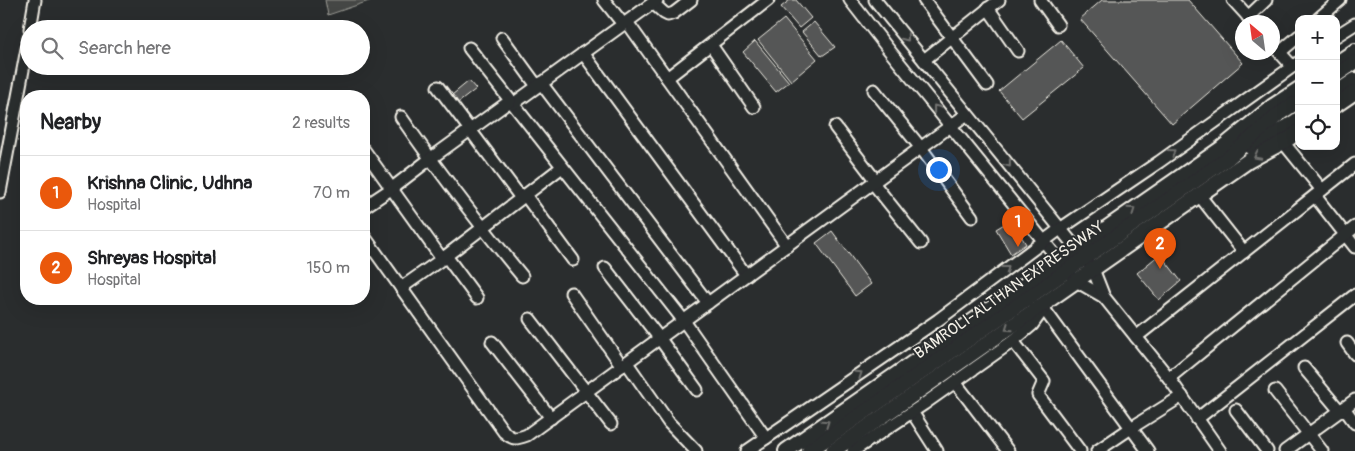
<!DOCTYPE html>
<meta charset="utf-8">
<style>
body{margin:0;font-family:Pangolin,sans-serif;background:#f6f6f6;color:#202124}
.controls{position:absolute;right:15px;top:15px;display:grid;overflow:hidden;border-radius:10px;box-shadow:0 5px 20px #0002}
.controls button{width:45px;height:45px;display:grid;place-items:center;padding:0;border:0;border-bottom:1px solid #e0e0e0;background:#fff;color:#202124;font:25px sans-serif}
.compass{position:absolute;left:1235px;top:15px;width:45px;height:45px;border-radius:50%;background:#fff;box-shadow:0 5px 20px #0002;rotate:331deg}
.you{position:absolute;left:938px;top:169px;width:18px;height:18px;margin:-12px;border:4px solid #fff;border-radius:50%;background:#1a73e8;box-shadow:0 0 0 8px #1a73e833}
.badge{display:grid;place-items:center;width:32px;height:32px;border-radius:50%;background:#ea580c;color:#fff;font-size:16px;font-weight:700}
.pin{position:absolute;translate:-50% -41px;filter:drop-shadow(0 1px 2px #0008)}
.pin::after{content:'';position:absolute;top:26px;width:18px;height:15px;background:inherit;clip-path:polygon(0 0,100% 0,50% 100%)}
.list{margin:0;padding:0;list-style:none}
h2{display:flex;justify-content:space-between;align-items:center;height:65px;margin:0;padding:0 20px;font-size:21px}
h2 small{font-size:16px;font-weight:400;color:#757577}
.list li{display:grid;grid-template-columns:32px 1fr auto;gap:15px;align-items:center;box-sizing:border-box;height:75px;padding:0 20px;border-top:1px solid #e0e0e0}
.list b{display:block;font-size:19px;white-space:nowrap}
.list p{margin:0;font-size:16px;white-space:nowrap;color:#757577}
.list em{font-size:16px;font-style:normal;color:#757577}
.icon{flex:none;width:28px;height:28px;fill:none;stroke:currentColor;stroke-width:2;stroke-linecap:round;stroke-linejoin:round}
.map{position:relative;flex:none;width:1355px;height:451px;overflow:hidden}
.search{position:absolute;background:#fff;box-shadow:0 5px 20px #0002;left:20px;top:20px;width:350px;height:55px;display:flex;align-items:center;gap:12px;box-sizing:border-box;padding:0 18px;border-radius:28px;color:#757577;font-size:19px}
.panel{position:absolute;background:#fff;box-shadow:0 5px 20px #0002;left:20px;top:90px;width:350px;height:215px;border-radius:20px}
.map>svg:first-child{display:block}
.green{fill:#444645;stroke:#9c9c96}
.building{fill:#555756;stroke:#f4f1e8}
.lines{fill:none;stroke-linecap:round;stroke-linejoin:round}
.minor-casing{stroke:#f4f1e8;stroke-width:15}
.major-casing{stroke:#f4f1e8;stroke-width:18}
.minor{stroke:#2a2d2e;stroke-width:11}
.major{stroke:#2a2d2e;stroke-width:14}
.oneway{stroke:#71726f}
.labels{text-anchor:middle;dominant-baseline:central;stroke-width:4;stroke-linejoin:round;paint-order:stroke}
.street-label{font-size:16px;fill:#f4f1e8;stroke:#2a2d2e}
</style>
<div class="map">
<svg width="1355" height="451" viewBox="0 0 1355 451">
<rect width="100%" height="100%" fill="#2a2d2e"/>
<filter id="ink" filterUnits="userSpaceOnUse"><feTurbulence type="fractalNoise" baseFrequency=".02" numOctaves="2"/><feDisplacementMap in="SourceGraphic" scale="10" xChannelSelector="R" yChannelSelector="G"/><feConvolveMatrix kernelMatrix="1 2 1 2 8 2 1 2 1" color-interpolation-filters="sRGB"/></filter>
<g filter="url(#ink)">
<!-- green -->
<path class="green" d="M325 0H372L328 15Z"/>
<!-- building -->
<g class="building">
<path d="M790 0H796L811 18 799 28 781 7Z"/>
<path d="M1102 0H1188L1243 63 1172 124 1080 19Z"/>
<path d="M784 19 817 59 791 81 758 40Z"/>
<path d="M814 22 835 47 822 56 802 32Z"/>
<path d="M1061 40 1084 68 1022 118 999 91Z"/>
<path d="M755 41 789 82 776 92 743 52Z"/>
<path d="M1351 70 1355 76 1336 89V80Z"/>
<path d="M469 81 476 89 458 103 452 95Z"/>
<path d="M1011 220 1026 244 1011 254 996 229Z"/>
<path d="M832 231 871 284 855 296 816 243Z"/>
<path d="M1160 254 1181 281 1159 300 1137 273Z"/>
</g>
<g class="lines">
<defs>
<g id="minor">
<path d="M604 0 623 24"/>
<path d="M850 0 889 50 1076 281 1104 297"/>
<path d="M875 0 1093 269 1104 297 1169 378 1220 451"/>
<path d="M924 0 987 85"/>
<path d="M1040 0 1058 25"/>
<path d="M1233 0 1253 22"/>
<path d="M653 3 664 13 668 15 674 13 691 0"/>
<path d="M988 8 1018 51"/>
<path d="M1248 17 1266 0"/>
<path d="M1318 19 1340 0"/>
<path d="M627 22 787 246"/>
<path d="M30 29 35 0"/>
<path d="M1336 36 1355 24"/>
<path d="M502 38 537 86"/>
<path d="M1272 44 1292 66"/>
<path d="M711 45 754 107"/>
<path d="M469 48 684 321 766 438"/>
<path d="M1280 52 1299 36"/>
<path d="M583 53 746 275"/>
<path d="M924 60 999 0"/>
<path d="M667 78 768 0"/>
<path d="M541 83 708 303"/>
<path d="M438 87 521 198"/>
<path d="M874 90 921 148 972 217"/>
<path d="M513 104 657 0"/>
<path d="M401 117C439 172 480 225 522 276"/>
<path d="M835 127 876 181"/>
<path d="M1283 142 1322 190"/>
<path d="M364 150 442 259"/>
<path d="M873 183 921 243"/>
<path d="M0 192 29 38"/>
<path d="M525 195 573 260"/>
<path d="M1199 195 1244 252"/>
<path d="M1315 196 1355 247"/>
<path d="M364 207 391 189 430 159 510 101"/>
<path d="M364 236 504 432C513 440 516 439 527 435L967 114"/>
<path d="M446 256 477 298"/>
<path d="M605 268 660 339 697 390"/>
<path d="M401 288 442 259 562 167"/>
<path d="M571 293 622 366"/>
<path d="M1044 309 1148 451"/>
<path d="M530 319 611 424"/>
<path d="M1136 337 1355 164"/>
<path d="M1013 341 1044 381 1038 395 1080 451"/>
<path d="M492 342 551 418"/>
<path d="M1347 343 1355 354"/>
<path d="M627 363 669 423 696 451"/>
<path d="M1304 368 1340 411"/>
<path d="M1169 378 1355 227"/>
<path d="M955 382 1008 451"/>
<path d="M1275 391 1322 451"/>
<path d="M1344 408 1355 423"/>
<path d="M1236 410 1267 451"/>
<path d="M912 412 937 451"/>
<path d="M1197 419 1355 295"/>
<path d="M747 451 938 320 1060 229 1159 162 1299 62"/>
<path d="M853 451 924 404 1013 341 1032 325 1048 303"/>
<path d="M1097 451 1131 428 1182 396"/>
<path d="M1285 451 1355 400"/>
</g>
<g id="major">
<path d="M1337 63 1355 51"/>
<path d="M1336 75 1355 62"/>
<path d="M1336 93 1355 80"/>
<path d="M1336 105 1355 92"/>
<path d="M1250 147 1287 127 1299 119"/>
<path d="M786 451 1222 148 1273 106 1299 89"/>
<path d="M809 451 1228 158 1279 114 1294 104"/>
<path d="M833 451 1248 161 1287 140 1299 131"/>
</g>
</defs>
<!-- minor casing -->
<use href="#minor" class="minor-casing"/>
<!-- major casing -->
<use href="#major" class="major-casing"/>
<!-- minor -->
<use href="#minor" class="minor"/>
<!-- major -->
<use href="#major" class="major"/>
</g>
<!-- one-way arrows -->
<defs><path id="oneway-chevron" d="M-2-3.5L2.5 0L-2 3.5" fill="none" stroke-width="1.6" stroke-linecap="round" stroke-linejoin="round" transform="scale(1.25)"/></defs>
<g class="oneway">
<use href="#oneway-chevron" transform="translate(906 38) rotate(51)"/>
<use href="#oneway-chevron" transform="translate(936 108) rotate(-129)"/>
<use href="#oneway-chevron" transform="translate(1172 152) rotate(-36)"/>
<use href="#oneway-chevron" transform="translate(1257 156) rotate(152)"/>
<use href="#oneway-chevron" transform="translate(1008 164) rotate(51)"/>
<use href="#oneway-chevron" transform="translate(1132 210) rotate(-35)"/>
<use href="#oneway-chevron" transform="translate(1006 269) rotate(-37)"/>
<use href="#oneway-chevron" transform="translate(1008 328) rotate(145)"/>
<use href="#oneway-chevron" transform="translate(859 374) rotate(-34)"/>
<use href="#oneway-chevron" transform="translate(826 423) rotate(-35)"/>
</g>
</g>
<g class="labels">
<!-- street labels -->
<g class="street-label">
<text transform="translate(1009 290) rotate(-35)">BAMROLI-ALTHAN EXPRESSWAY</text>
</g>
</g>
</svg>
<div class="controls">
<button>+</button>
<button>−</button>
<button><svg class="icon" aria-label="locate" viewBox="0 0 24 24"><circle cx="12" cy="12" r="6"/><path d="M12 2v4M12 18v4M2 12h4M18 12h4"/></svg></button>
</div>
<svg class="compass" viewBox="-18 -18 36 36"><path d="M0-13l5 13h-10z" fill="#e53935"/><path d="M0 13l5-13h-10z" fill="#757577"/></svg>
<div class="you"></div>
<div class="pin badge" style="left:1018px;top:247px">1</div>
<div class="pin badge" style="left:1160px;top:269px">2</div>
<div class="search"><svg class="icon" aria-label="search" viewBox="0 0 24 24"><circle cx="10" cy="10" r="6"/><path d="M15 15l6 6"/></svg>Search here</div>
<section class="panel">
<h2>Nearby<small>2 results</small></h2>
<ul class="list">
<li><span class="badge">1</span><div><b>Krishna Clinic, Udhna</b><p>Hospital</p></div><em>70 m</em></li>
<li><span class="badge">2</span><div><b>Shreyas Hospital</b><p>Hospital</p></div><em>150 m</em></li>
</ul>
</section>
</div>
